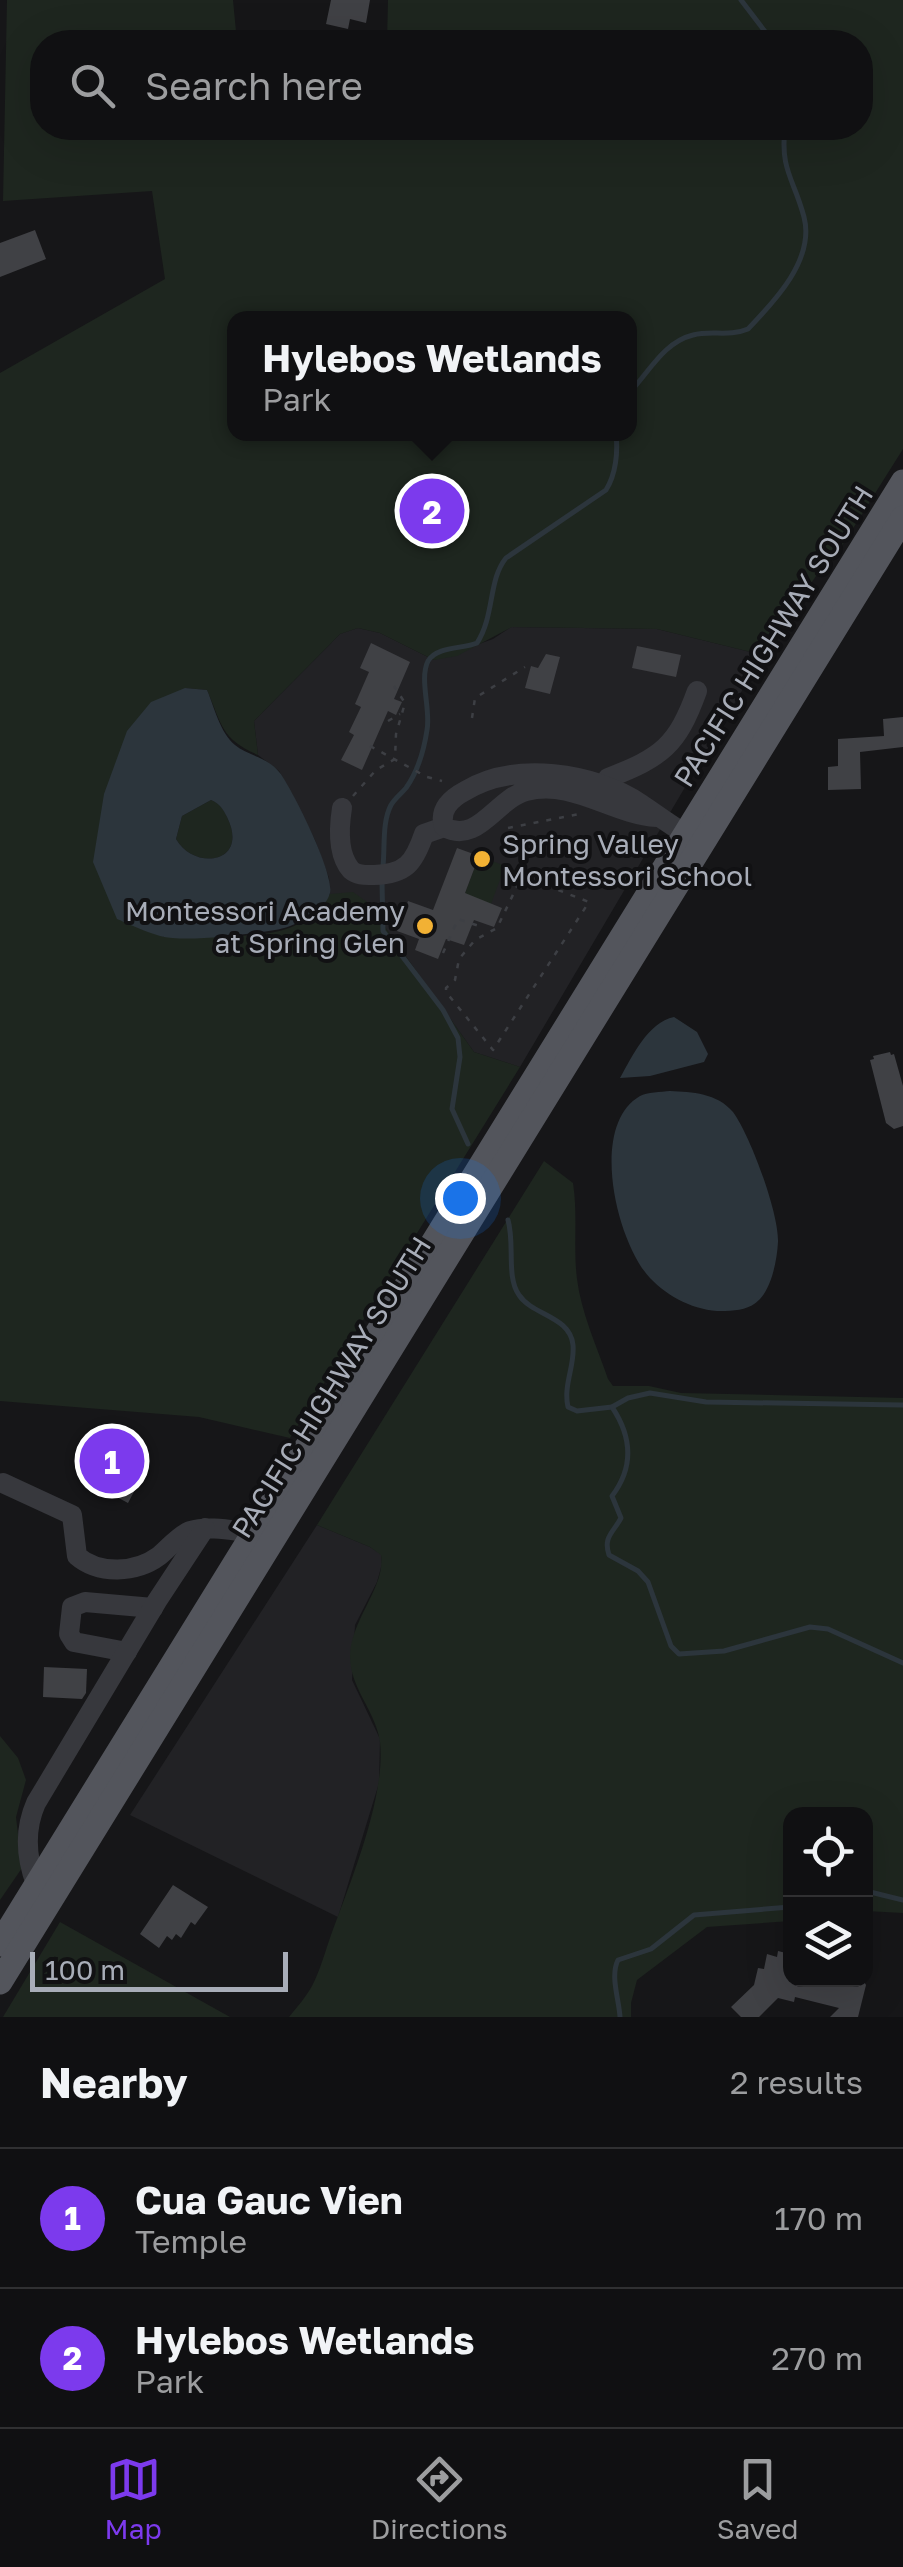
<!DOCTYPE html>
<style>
body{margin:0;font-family:"Golos Text",sans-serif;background:#1e1e20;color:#f1f3f6}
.controls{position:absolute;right:30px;bottom:30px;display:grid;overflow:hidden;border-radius:20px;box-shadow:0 10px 40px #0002}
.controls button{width:90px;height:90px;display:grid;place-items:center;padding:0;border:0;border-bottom:2px solid #303032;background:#101012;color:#f1f3f6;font:50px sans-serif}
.scale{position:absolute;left:30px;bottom:25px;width:258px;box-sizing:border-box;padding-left:10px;border:5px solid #a8adb8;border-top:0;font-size:28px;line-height:35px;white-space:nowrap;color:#a8adb8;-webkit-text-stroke:8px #111113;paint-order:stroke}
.you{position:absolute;left:460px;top:1198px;width:35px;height:35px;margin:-25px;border:8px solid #fff;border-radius:50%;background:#1a73e8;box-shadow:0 0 0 15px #1a73e833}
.badge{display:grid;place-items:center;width:65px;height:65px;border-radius:50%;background:#7c3aed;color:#fff;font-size:32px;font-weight:700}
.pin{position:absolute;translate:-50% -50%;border:5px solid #fff;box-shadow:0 2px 10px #0006}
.popup{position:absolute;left:227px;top:311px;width:410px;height:130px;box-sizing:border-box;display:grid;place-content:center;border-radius:20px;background:#101012;filter:drop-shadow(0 2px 8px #0005);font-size:32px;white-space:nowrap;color:#9c9d9f}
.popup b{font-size:38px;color:#f1f3f6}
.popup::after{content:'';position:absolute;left:50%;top:100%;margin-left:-20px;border:20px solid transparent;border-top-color:#101012}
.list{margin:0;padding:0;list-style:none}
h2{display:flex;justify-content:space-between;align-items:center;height:130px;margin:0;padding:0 40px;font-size:42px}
h2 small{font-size:32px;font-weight:400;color:#9c9d9f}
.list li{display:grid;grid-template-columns:65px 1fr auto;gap:30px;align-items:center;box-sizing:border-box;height:140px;padding:0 40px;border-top:2px solid #303032}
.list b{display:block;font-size:38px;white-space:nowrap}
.list p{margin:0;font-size:32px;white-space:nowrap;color:#9c9d9f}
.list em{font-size:32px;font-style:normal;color:#9c9d9f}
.icon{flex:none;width:55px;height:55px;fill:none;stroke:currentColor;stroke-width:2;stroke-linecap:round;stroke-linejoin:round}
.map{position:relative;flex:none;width:903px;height:2017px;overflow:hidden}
.search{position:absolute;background:#101012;box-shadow:0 10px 40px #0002;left:30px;right:30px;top:30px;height:110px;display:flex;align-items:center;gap:25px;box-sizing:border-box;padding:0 35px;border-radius:40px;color:#9c9d9f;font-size:38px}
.sheet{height:410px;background:#101012}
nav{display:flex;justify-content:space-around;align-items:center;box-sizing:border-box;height:140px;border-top:2px solid #303032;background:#101012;font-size:28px;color:#9c9d9f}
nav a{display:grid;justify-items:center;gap:5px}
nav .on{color:#7c3aed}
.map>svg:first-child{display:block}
.built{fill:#222225}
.green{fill:#1e261f;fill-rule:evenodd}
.water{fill:#2c353c;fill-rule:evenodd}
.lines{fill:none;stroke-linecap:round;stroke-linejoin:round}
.stream{stroke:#2c353c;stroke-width:5}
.building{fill:#404145}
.path{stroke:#3d3f44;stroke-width:2.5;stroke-dasharray:5 8;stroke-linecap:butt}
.minor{stroke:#37383d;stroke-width:20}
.major{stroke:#53555c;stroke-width:25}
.poi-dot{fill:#f2b134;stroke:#111113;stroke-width:4}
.labels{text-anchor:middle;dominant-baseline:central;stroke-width:8;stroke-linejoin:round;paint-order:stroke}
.street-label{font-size:28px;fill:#a8adb8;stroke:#111113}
.poi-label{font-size:28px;fill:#a8adb8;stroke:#111113;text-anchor:start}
</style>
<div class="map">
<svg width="903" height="2017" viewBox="0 0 903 2017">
<rect width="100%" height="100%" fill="#161618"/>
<!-- built -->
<g class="built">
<path d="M511 627 657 629 763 655 520 1067 474 1052 367 902 330 894 329 878 315 840 294 798 279 771 258 755 254 721 340 634 358 628 380 633 434 660 493 639Z"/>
<path d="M317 1525 370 1547 381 1554 382 1564 377 1582 355 1625 352 1680 380 1739 379 1783 338 1917 130 1815Z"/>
</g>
<!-- green -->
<g class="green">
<path d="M7 0H233L237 42H42V128H860V42H387L388 0H903V449L823 576H816L763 655 657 629 512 627 457 656 434 660 380 633 358 628 340 634 254 721 258 755C221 739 222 725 207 690L185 688 163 937C198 936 257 940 289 928 304 923 321 907 330 894L353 892 367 902 474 1052 520 1067 290 1438 199 1417 0 1401V373L165 279 152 191 3 201ZM235 318H630V434H235Z"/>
<path d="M211 800C220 804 223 808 227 817 250 864 194 871 176 839L182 816Z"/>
<path d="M479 856 505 866 491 904 464 896Z"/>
<path d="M544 1161 573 1183C578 1215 573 1246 577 1279 581 1312 597 1347 608 1379L613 1386H649L681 1393 903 1398V1913L866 1911V1814H790V1921L707 1927 637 1980 631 2003V2017H289C297 2007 306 1997 312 1986 320 1971 325 1952 331 1935 350 1883 386 1797 380 1742 376 1711 350 1689 350 1656 351 1619 386 1586 381 1555L370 1547 317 1525Z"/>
<path d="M0 1736 18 1758 26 1780 16 1817 22 1868 0 1900Z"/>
<path d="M60 1922 221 2012 230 2017H3Z"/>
</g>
<!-- water -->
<g class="water">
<path d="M185 688 207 690C214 706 220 733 235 745 248 756 268 757 280 773 292 789 335 874 330 893 326 911 292 928 275 930 247 934 187 943 160 936 146 932 131 925 117 919L93 862 104 794 127 731 151 702ZM211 800C220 804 223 809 227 817 250 864 194 871 176 839L182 816Z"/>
<path d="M674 1017 697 1032 708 1054 704 1062 650 1076 620 1078C632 1057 648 1022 674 1017Z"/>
<path d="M670 1091C692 1092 717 1093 733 1112 750 1135 779 1213 778 1242 777 1260 772 1286 760 1299 749 1310 739 1310 725 1311 697 1312 669 1298 650 1278 617 1243 588 1126 640 1096 647 1092 661 1092 670 1091Z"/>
</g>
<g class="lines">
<!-- stream -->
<g class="stream">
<path d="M741 0 773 42"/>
<path d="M630 392C649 372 664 342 693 335 711 330 729 337 748 329 775 301 815 259 804 217 794 179 780 170 785 128"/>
<path d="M383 866C385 847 382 822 391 805 395 798 401 794 406 788 418 771 424 750 427 730 431 710 419 679 428 661 437 646 463 649 477 643 495 615 488 580 506 558L606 490C616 474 618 452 616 434"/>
<path d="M382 882 383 931 443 1010 458 1038 460 1057 452 1109 468 1144"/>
<path d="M508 1220C515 1244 506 1277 519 1295 533 1316 570 1316 573 1345 575 1366 563 1385 568 1407L577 1411 612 1407C632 1437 634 1467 612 1496L621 1518C613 1533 603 1537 609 1555L638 1571 648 1582 671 1646 679 1654 724 1651 810 1627 828 1629 903 1663"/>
<path d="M612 1407 628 1398 650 1393 706 1402 903 1405"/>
<path d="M866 1891 903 1900"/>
<path d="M620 2017C619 1999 610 1976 618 1960L651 1949 694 1915 790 1907"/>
</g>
</g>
<!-- building -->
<g class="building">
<path d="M331 0H370L366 23 350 19 348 29 326 24Z"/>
<path d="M35 230 46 259 0 277V243Z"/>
<path d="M371 643 410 662 394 699 402 702 396 715 388 711 362 770 341 760 354 735 349 732 361 707 355 704 369 672 360 668Z"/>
<path d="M637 646 681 655 676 677 632 668Z"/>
<path d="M546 654 560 657 550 694 525 688 531 666 538 668Z"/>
<path d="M903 717V747L860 752 861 789 828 790V767L838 766V739L884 736 883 719Z"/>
<path d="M457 848 479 856 465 893 502 908 494 927 474 920 464 945 446 939 438 959 415 950 419 939 397 931 408 901 433 910Z"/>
<path d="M890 1052 891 1055 894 1054 903 1086V1126L894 1129 886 1123 870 1060 874 1059 873 1056Z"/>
<path d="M114 1433 131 1442 124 1454 147 1467 128 1503 111 1494 116 1486 108 1481 110 1478 93 1468Z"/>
<path d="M44 1667 87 1669 86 1693 82 1699 43 1697Z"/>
<path d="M173 1885 208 1907 195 1925 191 1922 181 1938 176 1934 172 1940 167 1936 159 1948 140 1934Z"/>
<path d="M778 1951 790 1954V1980H863L866 1985 858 2017H830L839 2008 795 1997 794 2002 778 1998 759 2017H741L731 2007 754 1985 758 1968 764 1969 767 1954 777 1957Z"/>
</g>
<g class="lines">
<!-- path -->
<g class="path">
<path d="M472 718 475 698 525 667"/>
<path d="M388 721 400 714"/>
<path d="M370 746 427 777 442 781"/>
<path d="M353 796 376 770 395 759 396 734 405 703 394 686"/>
<path d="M508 828 579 814"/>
<path d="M522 876 589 902 493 1050 446 992V988L455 980 459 959 475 940 497 928Z"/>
<path d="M443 953 458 919 479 926"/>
</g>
<!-- minor -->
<g class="minor">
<path d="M609 789 608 778C662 757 677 746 697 691"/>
<path d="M342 808C339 827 337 854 351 870 358 876 366 875 374 875 406 874 414 863 424 834L444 827"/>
<path d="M657 817C611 814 573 779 526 791 496 799 478 845 444 827 439 810 450 799 465 791 514 761 594 772 641 804 656 814 670 825 686 834"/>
<path d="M3 1483 72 1515 77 1556C99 1575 136 1573 159 1556 169 1548 178 1536 190 1531 210 1525 234 1531 254 1533"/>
<path d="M127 1652 74 1642 69 1634 72 1607 85 1602 153 1608"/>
<path d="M36 1884C26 1857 24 1830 36 1803L157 1601 205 1528"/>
</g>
<!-- major -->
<g class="major">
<path d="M0 1944 903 482"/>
<path d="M0 1982 903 518"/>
</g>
</g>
<!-- markers -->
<g class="poi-dot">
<circle cx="482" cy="859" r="10"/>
<circle cx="425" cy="926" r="10"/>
</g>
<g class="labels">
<!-- street labels -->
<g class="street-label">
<text transform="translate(773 636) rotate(-58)">PACIFIC HIGHWAY SOUTH</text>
<text transform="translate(331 1387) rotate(-58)">PACIFIC HIGHWAY SOUTH</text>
</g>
<!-- poi labels -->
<g class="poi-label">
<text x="502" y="843">Spring Valley<tspan x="502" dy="32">Montessori School</tspan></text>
<text x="405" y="910" text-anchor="end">Montessori Academy<tspan x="405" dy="32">at Spring Glen</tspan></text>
</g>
</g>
</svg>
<div class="controls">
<button><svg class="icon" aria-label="locate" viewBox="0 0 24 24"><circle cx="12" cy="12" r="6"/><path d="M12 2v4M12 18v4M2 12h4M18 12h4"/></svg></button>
<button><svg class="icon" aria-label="layers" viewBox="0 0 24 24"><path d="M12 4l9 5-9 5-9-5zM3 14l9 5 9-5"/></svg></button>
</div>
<div class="scale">100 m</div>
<div class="you"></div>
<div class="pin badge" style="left:112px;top:1461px">1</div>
<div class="pin badge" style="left:432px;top:511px">2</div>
<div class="popup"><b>Hylebos Wetlands</b>Park</div>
<div class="search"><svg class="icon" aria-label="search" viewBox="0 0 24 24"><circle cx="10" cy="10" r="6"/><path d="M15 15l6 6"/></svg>Search here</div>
</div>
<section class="sheet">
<h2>Nearby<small>2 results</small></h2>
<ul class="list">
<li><span class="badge">1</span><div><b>Cua Gauc Vien</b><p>Temple</p></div><em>170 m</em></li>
<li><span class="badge">2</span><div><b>Hylebos Wetlands</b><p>Park</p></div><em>270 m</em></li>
</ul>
</section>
<nav>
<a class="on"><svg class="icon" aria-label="map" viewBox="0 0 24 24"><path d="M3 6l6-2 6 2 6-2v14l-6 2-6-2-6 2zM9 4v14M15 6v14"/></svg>Map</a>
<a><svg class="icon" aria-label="directions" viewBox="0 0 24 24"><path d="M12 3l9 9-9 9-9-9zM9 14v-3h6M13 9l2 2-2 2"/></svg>Directions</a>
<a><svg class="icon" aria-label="saved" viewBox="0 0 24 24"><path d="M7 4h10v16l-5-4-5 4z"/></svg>Saved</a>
</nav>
